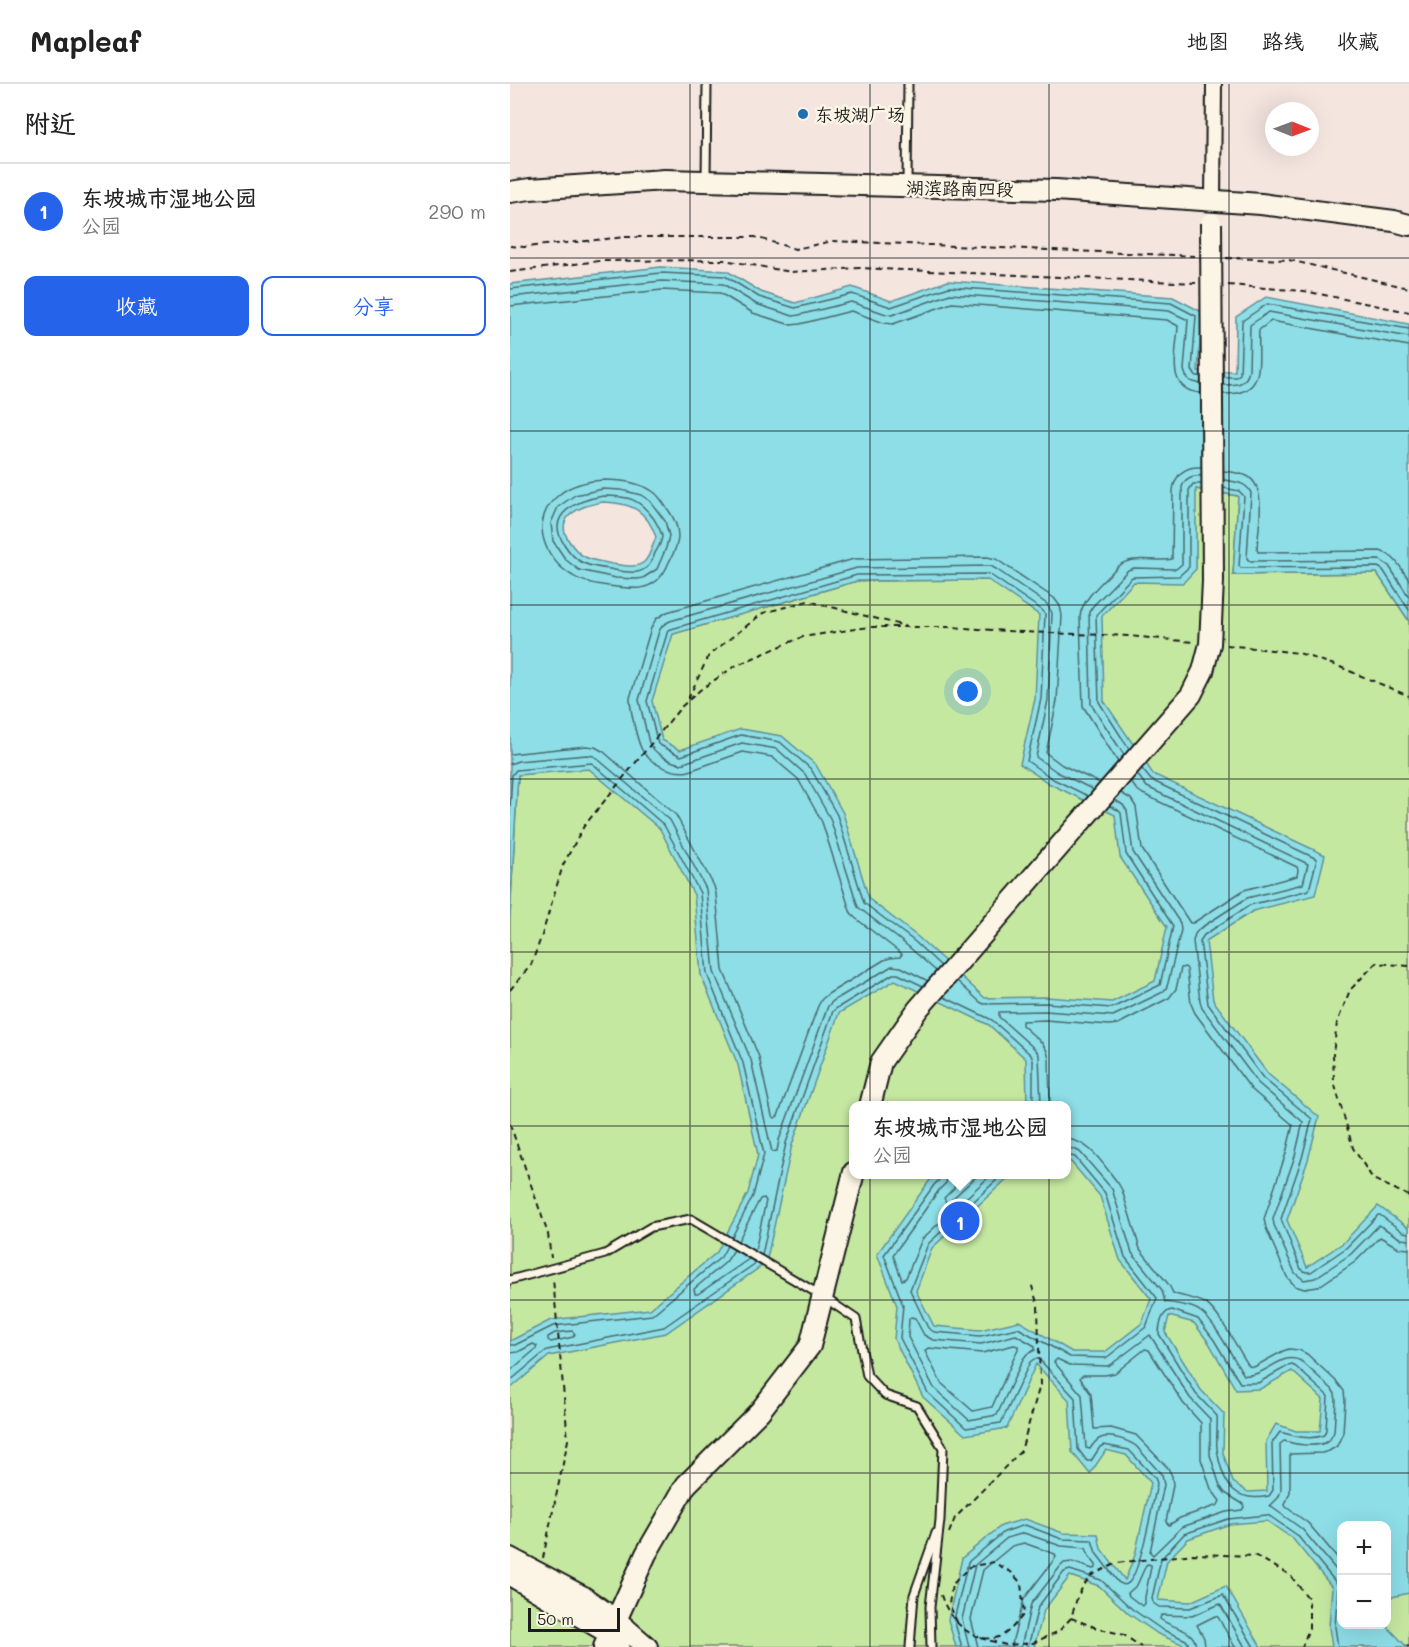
<!DOCTYPE html>
<html lang="zh">
<meta charset="utf-8">
<style>
body{margin:0;font-family:Mali,"LXGW WenKai TC",sans-serif;background:#f6f6f6;color:#222}
.controls{position:absolute;right:18px;bottom:18px;display:grid;overflow:hidden;border-radius:12px;box-shadow:0 6px 24px #0002}
.controls button{width:54px;height:54px;display:grid;place-items:center;padding:0;border:0;border-bottom:2px solid #e0e0e0;background:#fff;color:#222;font:30px sans-serif}
.compass{position:absolute;left:755px;top:18px;width:54px;height:54px;border-radius:50%;background:#fff;box-shadow:0 6px 24px #0002;rotate:91deg}
.scale{position:absolute;left:18px;bottom:15px;width:92px;box-sizing:border-box;padding-left:6px;border:3px solid #1c1c1c;border-top:0;font-size:16px;line-height:21px;white-space:nowrap;color:#1c1c1c;-webkit-text-stroke:4px #fcf5e5;paint-order:stroke}
.you{position:absolute;left:458px;top:608px;width:21px;height:21px;margin:-15px;border:4px solid #fff;border-radius:50%;background:#1a73e8;box-shadow:0 0 0 9px #1a73e833}
.badge{display:grid;place-items:center;width:39px;height:39px;border-radius:50%;background:#2563eb;color:#fff;font-size:20px;font-weight:700}
.pin{position:absolute;translate:-50% -50%;border:3px solid #fff;box-shadow:0 2px 6px #0006}
.popup{position:absolute;left:339px;top:1017px;width:222px;height:78px;box-sizing:border-box;display:grid;place-content:center;border-radius:12px;background:#fff;filter:drop-shadow(0 2px 4px #0005);font-size:20px;white-space:nowrap;color:#767676}
.popup b{font-size:22px;color:#222}
.popup::after{content:'';position:absolute;left:50%;top:100%;margin-left:-12px;border:12px solid transparent;border-top-color:#fff}
.list{margin:0;padding:0;list-style:none}
h2{display:flex;justify-content:space-between;align-items:center;height:78px;margin:0;padding:0 24px;font-size:26px}
h2 small{font-size:20px;font-weight:400;color:#767676}
.list li{display:grid;grid-template-columns:39px 1fr auto;gap:18px;align-items:center;box-sizing:border-box;height:96px;padding:0 24px;border-top:2px solid #e0e0e0}
.list b{display:block;font-size:22px;white-space:nowrap}
.list p{margin:0;font-size:20px;white-space:nowrap;color:#767676}
.list em{font-size:20px;font-style:normal;color:#767676}
.actions{display:flex;gap:12px;padding:18px 24px}
.actions a{flex:1;padding:14px 0;border:2px solid #2563eb;border-radius:12px;text-align:center;font-size:21px;color:#2563eb}
.actions .main{background:#2563eb;color:#fff}
.map{position:relative;flex:none;width:899px;height:1563px;overflow:hidden}
header{display:flex;align-items:center;gap:36px;box-sizing:border-box;height:84px;padding:0 30px;background:#fff;border-bottom:2px solid #e0e0e0}
header strong{font-size:28px}
nav{display:flex;gap:33px;margin-inline-start:auto;font-size:21px}
main{display:flex}
aside{flex:1;background:#fff}
.map>svg:first-child{display:block}
.green{fill:#c5e8a1;stroke:#70825e;stroke-width:1.5;fill-rule:evenodd}
.water{fill:#8ddee7;stroke:#609096;stroke-width:1.5;fill-rule:evenodd}
.lines{fill:none;stroke-linecap:round;stroke-linejoin:round}
.shore{stroke:#496a6d;stroke-width:1.5}
.lane-casing{stroke:#1c1c1c;stroke-width:11}
.street-casing{stroke:#1c1c1c;stroke-width:18}
.secondary-casing{stroke:#1c1c1c;stroke-width:24}
.path{stroke:#1c1c1c;stroke-width:2;stroke-dasharray:6 4.5;stroke-linecap:butt}
.lane{stroke:#fcf5e5;stroke-width:7}
.street{stroke:#fcf5e5;stroke-width:14}
.secondary{stroke:#fcf5e5;stroke-width:20}
.secondary-bridge-casing{stroke:#1c1c1c;stroke-width:24;stroke-linecap:butt}
.secondary-bridge{stroke:#fcf5e5;stroke-width:20}
.grid{fill:none;stroke:#1c1c1c;stroke-width:1.5;stroke-opacity:0.55}
.poi-dot{fill:#1f6fb2;stroke:#fcf5e5;stroke-width:2}
.labels{text-anchor:middle;dominant-baseline:central;stroke-width:5;stroke-linejoin:round;paint-order:stroke}
.poi-label{font-size:18px;fill:#1c1c1c;stroke:#fcf5e5;text-anchor:start}
.street-label{font-size:18px;fill:#1c1c1c;stroke:#fcf5e5}
</style>
<header>
<strong>Mapleaf</strong>
<nav><a>地图</a><a>路线</a><a>收藏</a></nav>
</header>
<main>
<aside>
<h2>附近<small></small></h2>
<ul class="list">
<li><span class="badge">1</span><div><b>东坡城市湿地公园</b><p>公园</p></div><em>290 m</em></li>
</ul>
<div class="actions"><a class="main">收藏</a><a>分享</a></div>
</aside>
<div class="map">
<svg width="899" height="1563" viewBox="0 0 899 1563">
<rect width="100%" height="100%" fill="#f4e5df"/>
<filter id="ink" filterUnits="userSpaceOnUse"><feTurbulence type="fractalNoise" baseFrequency=".0167" numOctaves="2"/><feDisplacementMap in="SourceGraphic" scale="12" xChannelSelector="R" yChannelSelector="G"/><feConvolveMatrix kernelMatrix="1 2 1 2 8 2 1 2 1" color-interpolation-filters="sRGB"/></filter>
<g filter="url(#ink)">
<!-- green -->
<path class="green" d="M685 405 728 412 723 491 867 489 899 537V1563H0V833L8 691 163 550 347 497 478 496 686 484ZM344 1022H556V1090H344ZM832 1442H876V1540H832Z"/>
<!-- water -->
<path class="water" d="M151 183 217 187 251 208 285 219 342 203 381 217 438 197 663 213 692 228 688 287H725L726 233 756 213 899 240V537L867 489 723 491 728 412 686 405V485L673 499 624 498 592 532 594 617 643 690 815 771 805 811 743 827 696 857 703 916 758 990 809 1033 798 1076 777 1136 797 1183 833 1159 868 1122 899 1144V1509L878 1514 877 1516 876 1442H832V1540L876 1541 897 1563H822L819 1543 822 1503 783 1455 757 1437 720 1440 678 1455 657 1477 648 1516 680 1518 716 1502 751 1563H679L648 1550 619 1530 589 1502 560 1492 534 1526 524 1563H446L438 1536 452 1474 491 1442 515 1435 553 1449 588 1450 591 1465 615 1496 625 1471 641 1399 616 1371 596 1366 580 1390 562 1368 559 1316 526 1280 497 1344 455 1351 413 1313 384 1255 387 1222 367 1170 420 1096 427 1091H501L422 1164 406 1207 424 1242 470 1246 509 1237 562 1268H595L632 1239 641 1215 610 1176 590 1112 561 1078 557 1077 556 1022 517 1021 516 975 479 941 385 896 329 929 282 1061 256 1179 156 1249 39 1272 0 1305V1257L41 1236 140 1225 207 1168 238 1109 248 1071 228 981 191 891 184 811 150 745 79 685 8 691 0 833V200ZM93 418C121 419 136 425 146 453 143 460 140 473 134 478 126 485 112 481 102 480 94 478 83 477 75 473 68 470 63 463 59 457 42 431 74 421 93 418ZM478 496 529 531 525 615 510 680 540 700 605 731 610 773 657 843 645 897 602 918 536 913 475 914 408 853 359 815 333 729 306 681 272 652 231 645 170 666 152 656 142 617 163 550 347 497ZM659 1232 684 1239 699 1259 726 1306 750 1305 782 1287 813 1315 810 1347H786L766 1340 756 1357 757 1407 738 1408 723 1398 713 1369 714 1330 691 1306 655 1248Z"/>
<g class="lines">
<!-- shore -->
<g class="shore">
<path d="M0 205 151 189 215 192 249 213 285 224 342 210 381 223 439 203 661 219 686 232 682 286 685 291 691 293"/>
<path d="M0 213 152 197 213 200 246 220 283 232 289 231 341 218 376 230 382 231 440 210 659 227 678 236 674 286 676 292 680 297 691 300"/>
<path d="M0 222 152 206 210 209 243 229 281 241 290 240 341 227 374 239 383 240 442 219 657 236 668 242C667 267 654 307 691 309"/>
<path d="M713 293H726L730 290 732 237 757 220 899 245"/>
<path d="M713 301C726 301 736 301 739 287L740 241 759 228 899 253"/>
<path d="M713 310C758 311 747 279 749 246L761 237 899 262"/>
<path d="M714 387C721 388 730 389 737 392 758 403 748 445 747 465L748 468 870 467C885 471 891 484 899 496"/>
<path d="M93 396C110 396 131 398 145 409 151 414 154 421 159 427 164 434 168 444 168 453 168 462 163 470 159 478 154 491 145 502 130 504 120 505 108 503 98 502 87 500 73 499 63 492 33 475 18 434 50 410 62 400 78 397 93 396Z"/>
<path d="M714 396C725 398 736 398 741 409L737 474 739 477 870 476 879 482 899 513"/>
<path d="M714 404 729 407 734 412 729 482 731 484 868 483 873 486 899 526"/>
<path d="M93 405 111 406 131 411 140 417 155 437 159 452 156 464 147 485 133 494 127 495 106 494 69 486 56 476 43 457 41 439 48 423 65 411Z"/>
<path d="M93 412C118 412 129 414 144 435 147 440 151 446 152 452 152 458 148 464 145 469 142 478 138 486 127 488 119 489 109 487 100 485 91 484 82 483 73 479 65 475 59 468 54 460 34 429 69 416 93 412Z"/>
<path d="M619 665 589 618 586 531 622 493 669 492 679 483V406L683 400H691"/>
<path d="M0 670 76 662 85 663 94 668 166 731 204 802 206 810 213 886 249 973 262 1032 265 1034 268 1032 308 922 312 915 318 910 374 876 380 874 390 873 392 870 344 833 340 827 312 738 288 695 262 673 233 668 179 687C164 691 139 679 132 666 127 657 120 625 120 614L141 544 146 535 157 528 344 475 477 473 486 475 544 514 550 522 552 532 547 617 536 669 552 681 590 699"/>
<path d="M614 671 581 620 579 528 583 522 618 486 624 484 666 485 672 480V403C675 394 682 391 691 392"/>
<path d="M608 678 573 622 570 533C571 515 596 495 608 482 624 470 645 479 662 475L663 406C665 390 676 382 691 383"/>
<path d="M0 680 8 677 77 671 84 672 160 736 196 805 204 888 241 976 262 1068 267 1067 269 1056 318 922 323 917 382 882 391 883 418 897"/>
<path d="M632 685 641 696 807 775 799 806 740 821 694 851 690 857 698 920 753 994 802 1035 792 1074 771 1135 791 1185 796 1188H801L836 1164 868 1131H870L893 1148 899 1149"/>
<path d="M627 690 637 703 798 780 793 800 737 814 689 845 685 850 683 857 690 917 692 924 748 999 793 1038 785 1072 763 1135 764 1141 785 1189 794 1196 805 1194 841 1170 869 1141 891 1155 899 1156"/>
<path d="M611 709 621 715 626 723 632 765 680 839H683L734 806 787 792 788 786 787 783 633 710 626 705 621 698"/>
<path d="M0 725 2 691 6 686 82 679 154 741 190 809 197 890 233 979 254 1070 243 1112 222 1153"/>
<path d="M431 882 404 857 354 819 327 731 301 685 270 658 231 651 171 672 148 660 137 617 158 546 347 491 479 490 532 526 535 530 531 615 517 677 543 695 578 712"/>
<path d="M426 887 399 863 348 823 320 734 295 690 267 665 232 659 171 680C159 678 144 669 139 659L129 616 149 547 153 541 160 537 347 484 480 482 486 485 537 520 542 529 538 616 526 673 547 688 584 706"/>
<path d="M447 897 470 918 474 920 536 919 602 924 650 901 663 842 616 770 611 729 608 726 600 722"/>
<path d="M434 913 482 936 521 971 523 976V1022"/>
<path d="M531 1022 529 971 526 966 489 933V928L535 927 603 932 651 909 656 905 658 899 671 846 670 839 623 768 617 727 613 721 605 716"/>
<path d="M540 1022 539 975 537 967 532 959 512 941V937L535 936 599 941 608 940 659 914 666 905 671 884 675 883 677 885 681 920 685 929 741 1005 783 1041 776 1069 754 1135 756 1144 777 1193 785 1202 794 1205 808 1203 845 1178 870 1153 889 1164 899 1165"/>
<path d="M556 1055C580 1056 594 1082 608 1099L612 1106 630 1165 659 1201 663 1209C673 1213 685 1214 695 1219 709 1228 729 1267 739 1282L744 1283 773 1267 779 1265 789 1266 797 1270 827 1298 834 1307 835 1317 833 1349 827 1362 819 1367 812 1369 780 1370V1408L775 1421 776 1423 798 1439 832 1479"/>
<path d="M556 1064 564 1065 570 1068 602 1105 622 1169 652 1206 655 1218C666 1220 682 1221 691 1228 705 1238 724 1276 734 1291 756 1294 771 1266 791 1277L822 1305 825 1310 826 1316 824 1348 819 1357C807 1364 787 1361 774 1357L770 1360 771 1407 768 1414 760 1422 792 1445 832 1493"/>
<path d="M430 1090 429 1096 424 1101 374 1171 393 1221 390 1254 418 1309 456 1344 491 1339 520 1278 524 1275H529L565 1314 568 1365 577 1377H581L590 1363 594 1361 619 1366 645 1394 647 1399C644 1414 630 1494 617 1500 613 1502 612 1500 608 1498L586 1469 582 1456 552 1455 515 1441 494 1448 458 1478 444 1536 452 1563"/>
<path d="M438 1090 436 1099 429 1106 383 1171 392 1196 396 1194 412 1155 482 1090"/>
<path d="M447 1090 444 1104 434 1114 436 1118H439L469 1090"/>
<path d="M493 1090 418 1160 400 1206 418 1244 424 1248 470 1252 508 1244 560 1273 596 1274 636 1243 647 1214 615 1173 595 1109 565 1073 556 1071"/>
<path d="M228 1157 250 1115 254 1114 256 1117 245 1167"/>
<path d="M224 1166 216 1178 184 1205 185 1210H188L239 1175"/>
<path d="M252 1171 276 1059 323 927 327 924 383 890H388L413 902"/>
<path d="M662 1226 688 1235 704 1256 730 1299H748L778 1282 782 1281 786 1283 818 1312 816 1346 814 1351C800 1357 784 1352 770 1348L762 1359 763 1406 759 1412C726 1419 714 1402 708 1371 705 1359 708 1345 707 1332L686 1310 649 1250C649 1241 652 1227 662 1226Z"/>
<path d="M401 1233 405 1234 414 1251 423 1256 471 1260 506 1251 525 1262V1266L517 1270 513 1275 487 1331 459 1336 424 1304 398 1253 399 1235Z"/>
<path d="M62 1247 65 1250 63 1253 41 1258 38 1256V1253L45 1249Z"/>
<path d="M640 1251 680 1314 700 1335V1371L710 1402 715 1409 733 1420 734 1423 732 1426 716 1428 672 1443 643 1471 640 1468 654 1401 652 1391 626 1362C619 1357 601 1350 591 1354 586 1356 583 1360 580 1365L576 1364 572 1311 544 1278 547 1275 560 1281 598 1282 603 1279Z"/>
<path d="M0 1261H5L43 1242 142 1231 211 1173 217 1162"/>
<path d="M504 1261 508 1262V1265L482 1323 463 1327 431 1299 415 1267 418 1264 472 1269Z"/>
<path d="M635 1265 639 1266 673 1319 691 1339V1375L701 1405 710 1417 708 1421 670 1434 659 1441 656 1438 663 1401 662 1392 658 1384 626 1351 601 1344 584 1345 581 1310 570 1294 573 1291H595L605 1289Z"/>
<path d="M0 1269 8 1268 23 1260 27 1262 26 1265 0 1287"/>
<path d="M0 1297 37 1266 154 1243 246 1179"/>
<path d="M638 1480 641 1481V1483L635 1513V1520L632 1522 619 1512 618 1509 627 1501 636 1481Z"/>
<path d="M459 1563 452 1535 465 1481 497 1454 514 1449 551 1462 576 1464 579 1472 586 1481V1484L583 1485 562 1478 554 1479 550 1483 521 1520 511 1563"/>
<path d="M468 1563 461 1535 473 1486 502 1462 514 1459 545 1470 546 1473 514 1515 503 1555 502 1563"/>
<path d="M518 1563 528 1523 554 1488 560 1486 591 1496 622 1525 651 1545 676 1556 678 1559 679 1563"/>
<path d="M686 1563C685 1544 663 1545 650 1535L651 1531 682 1532 710 1520 735 1563"/>
<path d="M695 1563 694 1554 687 1541 705 1532 708 1533 725 1563"/>
<path d="M744 1563 713 1511 680 1524 649 1523 643 1519 642 1514 651 1475 674 1450 718 1435 757 1431 761 1433 787 1451 828 1501 825 1543 828 1563"/>
</g>
<defs>
<g id="lane">
<path d="M196 96 197 0"/>
<path d="M397 99 398 0"/>
<path d="M0 1196 95 1170 141 1143 181 1135 312 1212 346 1235 357 1292 375 1311 407 1322 433 1364 430 1436 420 1523 421 1563"/>
<path d="M400 1563 404 1511 426 1449"/>
</g>
<path id="street" d="M703 117 704 0"/>
<g id="secondary">
<path d="M0 108 20 105 155 96 546 106 751 120 884 137 899 141"/>
<path d="M360 1022 371 978 408 925 681 611 693 587 700 560 703 497"/>
<path d="M0 1474 72 1512 106 1536 137 1563"/>
<path d="M0 1491 100 1550 110 1558"/>
<path d="M94 1563 136 1470 176 1401 250 1327 300 1262 344 1088"/>
</g>
</defs>
<!-- lane casing -->
<use href="#lane" class="lane-casing"/>
<!-- street casing -->
<use href="#street" class="street-casing"/>
<!-- secondary casing -->
<use href="#secondary" class="secondary-casing"/>
<!-- path -->
<g class="path">
<path d="M0 162 15 163 116 153H245L285 165 323 157 686 172"/>
<path d="M716 174 779 176 899 204"/>
<path d="M0 188 89 177 214 176 281 188 350 184 686 199"/>
<path d="M718 201 794 207 899 228"/>
<path d="M717 561 789 569 830 583 899 612"/>
<path d="M178 615 199 571 253 529 298 517 395 542"/>
<path d="M899 882 866 879 840 906 827 939 823 970 824 998 843 1064 863 1095 899 1112"/>
<path d="M0 906 21 881 32 851 53 781 74 742 171 623 190 606 225 582 292 553 359 543H441L512 548 619 552 684 558"/>
<path d="M0 1040 38 1150 41 1174"/>
<path d="M439 1449 445 1434 511 1367 530 1301 528 1222 521 1199"/>
<path d="M33 1474 58 1356 43 1195"/>
<path d="M431 1511C438 1534 460 1558 485 1554 497 1552 507 1538 514 1530L511 1499 501 1488 483 1478 459 1483 442 1501 439 1520 448 1540"/>
<path d="M561 1534 587 1544 614 1551 631 1563"/>
<path d="M470 1554 496 1561 523 1559 549 1547 561 1534 568 1511 580 1492 607 1479 683 1470 746 1472 780 1491 799 1515V1544L792 1563"/>
<path d="M897 1563 899 1562"/>
</g>
<!-- lane -->
<use href="#lane" class="lane"/>
<!-- street -->
<use href="#street" class="street"/>
<!-- secondary -->
<use href="#secondary" class="secondary"/>
<defs>
<path id="secondary-bridge" d="M701 139 703 497"/>
</defs>
<!-- secondary-bridge casing -->
<use href="#secondary-bridge" class="secondary-bridge-casing"/>
<!-- secondary-bridge -->
<use href="#secondary-bridge" class="secondary-bridge"/>
</g>
</g>
<!-- grid -->
<path class="grid" d="M180 0V1563M360 0V1563M539 0V1563M719 0V1563M0 174H899M0 347H899M0 521H899M0 695H899M0 868H899M0 1042H899M0 1216H899M0 1389H899"/>
<!-- markers -->
<circle class="poi-dot" cx="293" cy="30" r="6"/>
<g class="labels">
<!-- poi labels -->
<g class="poi-label">
<text x="305" y="30">东坡湖广场</text>
</g>
<!-- street labels -->
<g class="street-label">
<text transform="translate(450 104) rotate(1)">湖滨路南四段</text>
</g>
</g>
</svg>
<div class="controls">
<button>+</button>
<button>−</button>
</div>
<svg class="compass" viewBox="-18 -18 36 36"><path d="M0-13l5 13h-10z" fill="#e53935"/><path d="M0 13l5-13h-10z" fill="#767676"/></svg>
<div class="scale">50 m</div>
<div class="you"></div>
<div class="pin badge" style="left:450px;top:1137px">1</div>
<div class="popup"><b>东坡城市湿地公园</b>公园</div>
</div>
</main>
